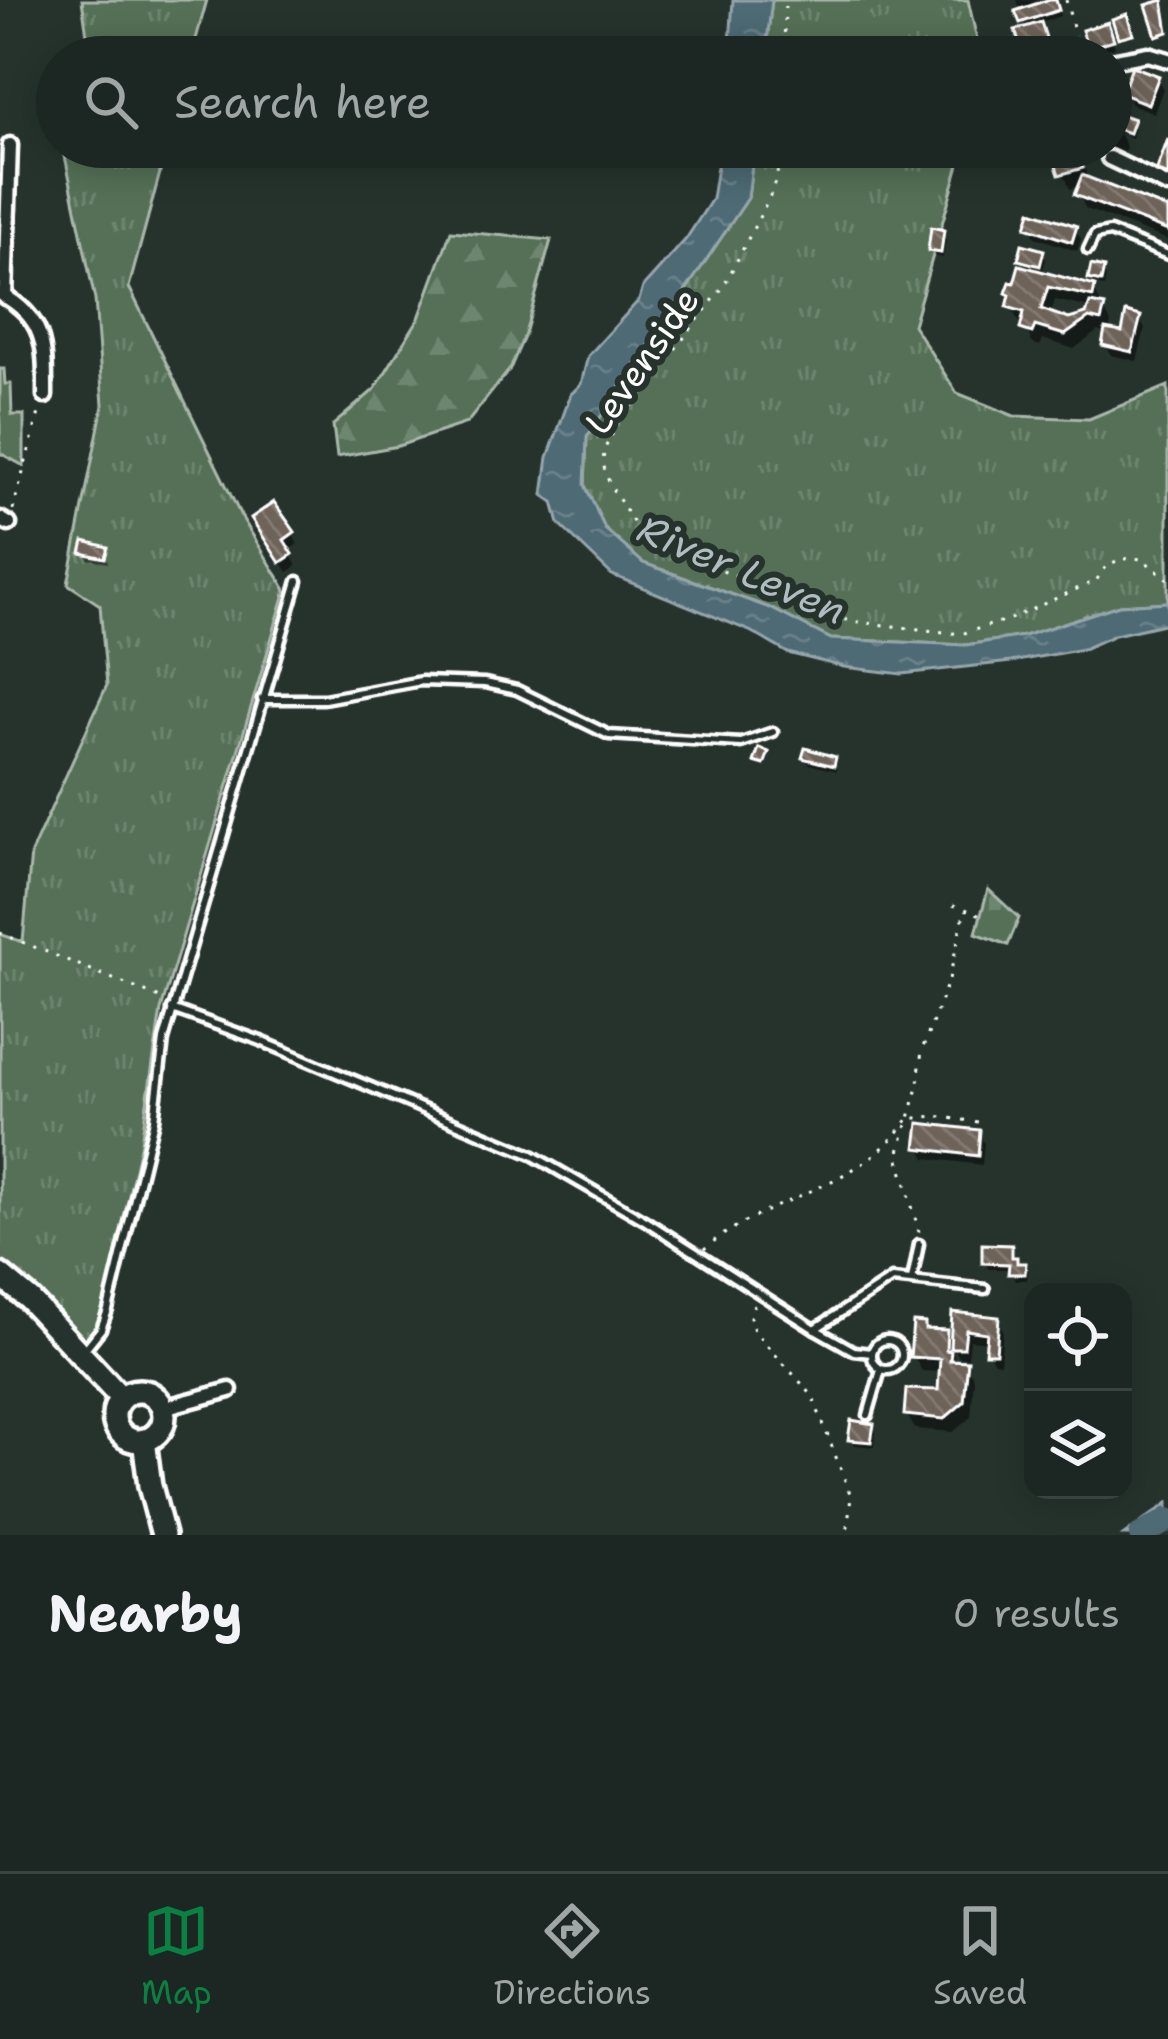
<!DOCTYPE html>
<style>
body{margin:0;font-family:"Shantell Sans",sans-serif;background:#29322f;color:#f1f3f6}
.controls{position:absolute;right:36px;bottom:36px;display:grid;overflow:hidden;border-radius:24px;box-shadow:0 6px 30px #0003}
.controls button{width:108px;height:108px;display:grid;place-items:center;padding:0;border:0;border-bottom:3px solid #3a4340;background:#1c2622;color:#f1f3f6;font:60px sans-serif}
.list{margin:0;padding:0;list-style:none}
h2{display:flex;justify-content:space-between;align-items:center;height:156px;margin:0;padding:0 48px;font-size:51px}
h2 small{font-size:39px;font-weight:400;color:#a0a5a5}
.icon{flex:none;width:66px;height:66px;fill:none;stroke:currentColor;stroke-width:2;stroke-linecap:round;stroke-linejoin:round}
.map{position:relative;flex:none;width:1168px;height:1535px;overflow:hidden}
.search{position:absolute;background:#1c2622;box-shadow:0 6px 30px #0003;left:36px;right:36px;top:36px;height:132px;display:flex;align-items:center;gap:30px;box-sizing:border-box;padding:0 42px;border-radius:66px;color:#a0a5a5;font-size:45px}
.sheet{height:336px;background:#1c2622}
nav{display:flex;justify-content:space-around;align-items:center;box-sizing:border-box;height:168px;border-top:3px solid #3a4340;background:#1c2622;font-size:33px;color:#a0a5a5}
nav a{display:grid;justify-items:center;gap:6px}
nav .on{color:#0b8043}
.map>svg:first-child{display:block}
.grass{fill:url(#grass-tufts);stroke:#aab8ab;stroke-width:3}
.forest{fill:url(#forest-firs);stroke:#aab8ab;stroke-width:3}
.cemetery{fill:url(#cemetery-stones);stroke:#aab8ab;stroke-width:3}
.park{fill:#547057;stroke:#aab8ab;stroke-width:3}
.water{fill:url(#water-ripples);stroke:#95a6ac;stroke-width:3}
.shadow{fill:#0007;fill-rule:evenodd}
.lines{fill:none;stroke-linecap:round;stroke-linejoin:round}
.river{stroke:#4e6a74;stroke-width:24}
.building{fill:url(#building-back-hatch);stroke:#fff;stroke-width:3}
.service-casing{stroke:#fff;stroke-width:15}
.minor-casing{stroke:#fff;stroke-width:21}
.primary-casing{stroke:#fff;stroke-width:30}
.path{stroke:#fff;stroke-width:3;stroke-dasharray:3 9;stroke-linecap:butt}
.service{stroke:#26332d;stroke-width:6}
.minor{stroke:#26332d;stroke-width:12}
.primary{stroke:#26332d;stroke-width:21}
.labels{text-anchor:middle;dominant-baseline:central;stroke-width:12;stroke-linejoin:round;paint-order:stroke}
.street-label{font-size:36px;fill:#fff;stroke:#26332d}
.water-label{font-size:39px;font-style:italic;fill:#afbcc0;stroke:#26332d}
</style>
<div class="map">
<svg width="1168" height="1535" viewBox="0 0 1168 1535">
<defs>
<pattern id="grass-tufts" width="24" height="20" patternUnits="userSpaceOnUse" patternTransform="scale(3)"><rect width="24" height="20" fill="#547057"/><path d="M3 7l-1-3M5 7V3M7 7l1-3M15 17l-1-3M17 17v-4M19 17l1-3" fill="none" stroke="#6e8570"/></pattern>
<pattern id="forest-firs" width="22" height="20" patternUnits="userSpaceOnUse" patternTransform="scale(3)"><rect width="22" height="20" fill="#547057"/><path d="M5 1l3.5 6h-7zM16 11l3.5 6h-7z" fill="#6e8570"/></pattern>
<pattern id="cemetery-stones" width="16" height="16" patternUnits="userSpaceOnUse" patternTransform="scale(3)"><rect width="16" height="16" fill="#547057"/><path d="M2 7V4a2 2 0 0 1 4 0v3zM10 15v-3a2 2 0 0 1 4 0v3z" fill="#6e8570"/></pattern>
<pattern id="water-ripples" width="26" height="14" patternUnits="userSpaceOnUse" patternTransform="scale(3)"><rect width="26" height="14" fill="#4e6a74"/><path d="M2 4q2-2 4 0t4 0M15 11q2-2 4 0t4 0" fill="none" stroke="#698089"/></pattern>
<pattern id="building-back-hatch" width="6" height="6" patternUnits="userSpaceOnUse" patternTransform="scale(3)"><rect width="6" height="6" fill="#6e6359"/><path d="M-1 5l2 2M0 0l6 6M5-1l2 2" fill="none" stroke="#847a72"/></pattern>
</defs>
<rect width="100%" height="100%" fill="#26332d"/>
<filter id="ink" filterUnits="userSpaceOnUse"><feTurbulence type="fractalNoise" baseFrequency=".00833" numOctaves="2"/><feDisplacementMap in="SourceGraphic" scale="24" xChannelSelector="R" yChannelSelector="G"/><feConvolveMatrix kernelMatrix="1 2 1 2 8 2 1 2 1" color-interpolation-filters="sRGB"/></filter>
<g filter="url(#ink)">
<!-- grass -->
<g class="grass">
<path d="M82 0H207L191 57H90Z"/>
<path d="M772 0H968L981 57H765Z"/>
<path d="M139 147H167L129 287 241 516 286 590 161 1010 141 1142 103 1311 94 1332 82 1341 30 1286 0 1264V934L23 942 31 853 107 685 100 605 68 584 103 405 95 300 65 156 138 157Z"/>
<path d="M754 147H964L913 325 957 393 1014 416 1089 419 1168 386V602L1119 605 1024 636 966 645 831 639 770 608 643 563 605 529 585 486 587 437 748 198Z"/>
</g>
<!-- forest -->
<path class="forest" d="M451 231 551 240 525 334 510 369 467 423 398 446 337 457 333 425 375 389 419 318Z"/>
<!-- cemetery -->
<path class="cemetery" d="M988 889 1019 918 1008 945 976 933Z"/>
<!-- park -->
<path class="park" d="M0 369H4L5 384H11L12 415H24V466L0 453Z"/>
<!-- water -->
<g class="water">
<path d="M733 0H772L765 57H729Z"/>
<path d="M720 147H754L748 198 587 437 585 485 605 529 643 563 770 608 831 639 966 645 1024 636 1119 605 1168 602V623L1115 635 1083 649 1011 662 902 674 844 667 788 653 750 631 612 575 559 524 553 502 543 495 548 457 571 394 581 384 588 356 639 300 643 287 686 239 712 199Z"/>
<path d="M1168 1503V1520L1149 1535H1124Z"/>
</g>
<!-- shadow -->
<g class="shadow">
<path d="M1017 0H1040L1042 5 1057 7 1060 16 1038 24 1052 57H1027V30Z"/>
<path d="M1110 32 1115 47 1094 53 1090 47Z"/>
<path d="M1157 78 1163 89 1154 113 1131 104 1125 94Z"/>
<path d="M1111 114 1132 121 1135 128 1132 138 1118 132 1126 146 1124 152 1111 147V136L1116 138Z"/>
<path d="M1053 147H1078L1089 181 1168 212V240L1086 209 1078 194 1081 185 1070 189Z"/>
<path d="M1029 227 1075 229 1081 239 1077 251 1035 237Z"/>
<path d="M942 232 946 239 943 258 934 256 931 250Z"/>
<path d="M1042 253 1046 259 1042 274 1093 288 1111 323 1109 333 1124 336 1139 318 1145 329 1137 361 1111 355 1105 345 1107 334 1098 331 1074 349 1043 339 1040 346 1032 343 1024 323 1019 322 1010 307 1028 271 1021 259ZM1055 300 1091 308 1089 316 1069 322 1050 316Z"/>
<path d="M1103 271 1106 277 1104 287 1095 285 1091 279Z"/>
<path d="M255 519 292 534 298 544 288 551 297 566 288 572Z"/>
<path d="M106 549 108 563 88 559 85 553Z"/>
<path d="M805 757 834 759 837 771 809 764Z"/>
<path d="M978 1133 984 1143 982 1165 926 1158 920 1148Z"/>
<path d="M1011 1248 1014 1260 1028 1272 1027 1280H1015L1012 1269H988L985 1262Z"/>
<path d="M955 1315 997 1320 1003 1330 1000 1363 994 1362 988 1352 989 1342 970 1340 968 1358 959 1357 954 1348 953 1361 966 1364 974 1379 971 1417 953 1432 915 1429 907 1415 941 1393 942 1372 922 1371 913 1356 923 1325 927 1332 945 1333 953 1347Z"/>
<path d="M873 1426 876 1433 874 1447 855 1445 851 1439Z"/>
</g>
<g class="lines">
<!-- river -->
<path class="river" d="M1141 1535 1168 1520"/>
</g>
<!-- building -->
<g class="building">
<path d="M1047 0H1056L1059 10 1020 23 1015 11Z"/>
<path d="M1163 0 1168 32 1156 36 1146 5Z"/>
<path d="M1127 14 1133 34 1118 38 1112 19Z"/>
<path d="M1041 22 1052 57H1024L1015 30Z"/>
<path d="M1108 22 1114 40 1088 48 1082 30Z"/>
<path d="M1132 66 1159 76 1148 104 1122 94Z"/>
<path d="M1111 111 1134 119 1129 133 1111 127Z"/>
<path d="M1168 139V177L1156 172Z"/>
<path d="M1050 147H1077L1083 168 1059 175Z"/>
<path d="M1082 175 1168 209V231L1074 195Z"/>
<path d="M1031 211 1077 226 1072 242 1026 227Z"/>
<path d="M931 227 944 230 941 253 928 251Z"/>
<path d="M1022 244 1044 250 1040 266 1018 260Z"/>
<path d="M1019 265 1095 286 1093 297 1048 287 1041 309 1069 319 1086 314 1090 303 1105 306 1101 321 1089 318 1065 335 1035 326 1032 333 1020 329 1024 312 1007 307 1010 295 1006 293 1010 282 1014 283Z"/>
<path d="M1091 265 1104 268 1101 282 1088 279Z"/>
<path d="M1126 312 1141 316 1132 352 1102 345 1105 329 1122 332Z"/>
<path d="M274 502 295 532 284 540 293 554 280 563 251 518Z"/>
<path d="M84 541 108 547 105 558 81 553Z"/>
<path d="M759 748 769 752 764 765 754 762Z"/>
<path d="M805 748 836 757 834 766 802 758Z"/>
<path d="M919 1123 980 1130 978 1156 916 1148Z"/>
<path d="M982 1244 1012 1245V1257H1017V1263H1026L1025 1274H1008L1009 1264 982 1263Z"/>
<path d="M952 1312 999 1317 996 1353H985L987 1333 966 1330 964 1348H950Z"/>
<path d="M913 1322 925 1323V1329L947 1330 946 1350 951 1351 950 1360 968 1361 964 1402 944 1419 904 1415 906 1389 938 1390 940 1359 910 1357Z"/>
<path d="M851 1420 874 1424 871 1442 848 1440Z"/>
</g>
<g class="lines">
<defs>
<g id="service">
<path d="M1088 250 1095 235 1110 232 1168 255"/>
<path d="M262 699H324L421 681 485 683 517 690 609 735 741 743 773 732"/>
<path d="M172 1009 261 1041 532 1155 646 1221 815 1329 892 1279 985 1289"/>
<path d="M912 1280 919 1244"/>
<path d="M815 1329 854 1351 872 1353"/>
<circle cx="887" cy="1355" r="15"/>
<path d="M85 1349 101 1329 108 1310 154 1120 164 1040 298 581"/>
<path d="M868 1415 881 1370"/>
</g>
<g id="minor">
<path d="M1072 50 1074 57"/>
<path d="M1111 61 1148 54 1168 60"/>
<path d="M1109 158 1168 186"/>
<path d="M1 294C47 319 45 349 45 396"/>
<path d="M5 297 10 145"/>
<path d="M0 519 9 524"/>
<path d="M163 1408 230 1390"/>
</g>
<g id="primary">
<path d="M0 1275 30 1300 121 1398"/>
<circle cx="139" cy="1416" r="25"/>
<path d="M144 1440 150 1486 163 1535"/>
</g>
</defs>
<!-- service casing -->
<use href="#service" class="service-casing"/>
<!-- minor casing -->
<use href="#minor" class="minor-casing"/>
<!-- primary casing -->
<use href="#primary" class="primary-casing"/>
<!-- path -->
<g class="path">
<path d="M1066 0 1075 35"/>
<path d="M784 57 785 0"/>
<path d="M780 147 777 175 770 196 724 286 618 423 604 450 603 464 610 485 638 530 665 553 773 587 830 615 850 621 961 634 1010 619 1097 580C1104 562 1124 556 1142 559L1168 579"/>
<path d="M13 510 40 409"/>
<path d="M953 905 964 909"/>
<path d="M0 933 165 1000"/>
<path d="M919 1232 898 1155 917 1091 922 1050 949 979 965 909 981 915"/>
<path d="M704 1249C767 1196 861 1189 908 1119L935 1116 978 1122"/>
<path d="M754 1304 750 1317 754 1331 812 1395 851 1496 847 1535"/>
</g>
<!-- service -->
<use href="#service" class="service"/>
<!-- minor -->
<use href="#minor" class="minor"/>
<!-- primary -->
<use href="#primary" class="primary"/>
</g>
</g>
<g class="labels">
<!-- street labels -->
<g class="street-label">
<text transform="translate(642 361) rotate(-55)">Levenside</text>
</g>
<!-- water labels -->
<g class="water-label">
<text transform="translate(742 569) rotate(23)">River Leven</text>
</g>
</g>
</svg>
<div class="controls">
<button><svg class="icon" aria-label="locate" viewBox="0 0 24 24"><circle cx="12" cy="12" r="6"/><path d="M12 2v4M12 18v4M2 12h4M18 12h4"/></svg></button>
<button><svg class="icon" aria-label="layers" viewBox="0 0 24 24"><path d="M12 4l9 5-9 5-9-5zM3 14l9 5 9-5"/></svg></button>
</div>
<div class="search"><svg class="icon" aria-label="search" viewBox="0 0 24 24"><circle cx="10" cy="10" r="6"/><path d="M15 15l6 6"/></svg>Search here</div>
</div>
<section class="sheet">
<h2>Nearby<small>0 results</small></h2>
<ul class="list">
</ul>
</section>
<nav>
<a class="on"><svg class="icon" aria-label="map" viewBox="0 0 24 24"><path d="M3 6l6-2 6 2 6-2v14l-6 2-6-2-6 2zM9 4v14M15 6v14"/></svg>Map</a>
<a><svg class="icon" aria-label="directions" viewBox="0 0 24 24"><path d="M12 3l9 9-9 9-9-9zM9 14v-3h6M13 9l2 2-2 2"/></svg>Directions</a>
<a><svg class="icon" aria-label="saved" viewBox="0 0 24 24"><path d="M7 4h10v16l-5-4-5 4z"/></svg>Saved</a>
</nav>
